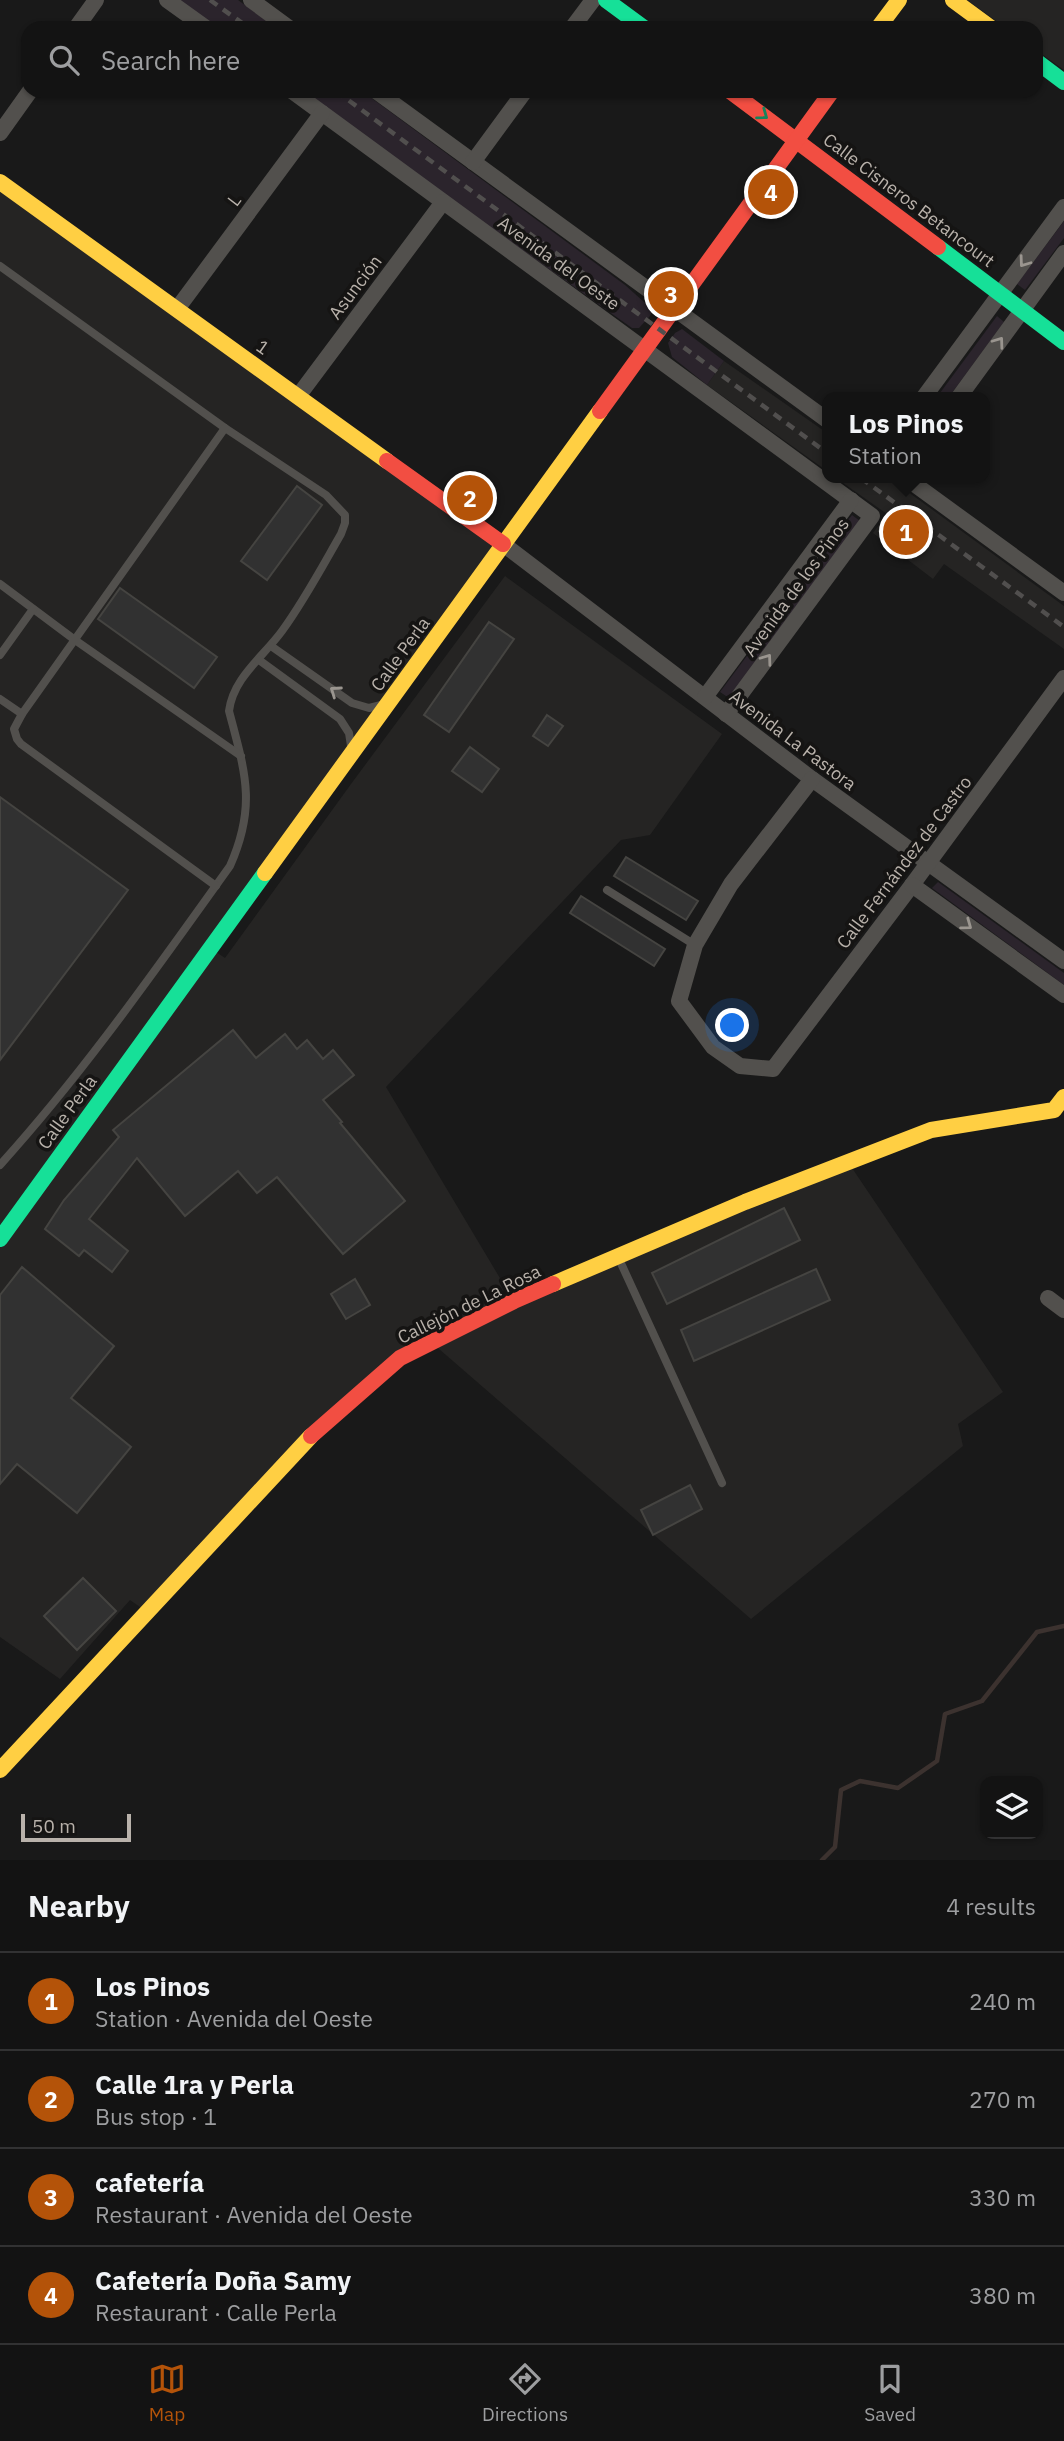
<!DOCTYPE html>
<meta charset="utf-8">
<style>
body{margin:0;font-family:"IBM Plex Sans",sans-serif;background:#202021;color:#f1f3f6}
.controls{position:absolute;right:21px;bottom:21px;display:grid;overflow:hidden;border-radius:14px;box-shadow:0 2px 5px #0004}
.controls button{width:63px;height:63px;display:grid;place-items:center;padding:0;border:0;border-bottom:2px solid #323233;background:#131313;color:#f1f3f6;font:35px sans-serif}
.scale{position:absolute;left:21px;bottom:18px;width:110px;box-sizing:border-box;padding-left:7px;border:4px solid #b9b2ab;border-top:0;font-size:19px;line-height:24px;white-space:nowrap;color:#b9b2ab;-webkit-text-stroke:5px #151413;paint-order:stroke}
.you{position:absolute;left:733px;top:1026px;width:24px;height:24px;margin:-18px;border:5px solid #fff;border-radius:50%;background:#1a73e8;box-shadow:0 0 0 10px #1a73e833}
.badge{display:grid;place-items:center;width:46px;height:46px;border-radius:50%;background:#b45309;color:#fff;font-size:23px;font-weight:700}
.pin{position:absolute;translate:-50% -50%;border:4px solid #fff;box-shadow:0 2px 7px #0006}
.popup{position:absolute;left:822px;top:392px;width:168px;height:91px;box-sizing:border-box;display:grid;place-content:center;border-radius:14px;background:#131313;filter:drop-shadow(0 2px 5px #0005);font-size:23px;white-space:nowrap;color:#9d9ea0}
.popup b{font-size:26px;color:#f1f3f6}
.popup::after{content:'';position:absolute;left:50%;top:100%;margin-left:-14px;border:14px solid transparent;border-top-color:#131313}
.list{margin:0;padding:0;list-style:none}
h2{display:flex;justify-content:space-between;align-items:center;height:91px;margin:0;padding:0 28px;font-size:30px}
h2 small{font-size:23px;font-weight:400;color:#9d9ea0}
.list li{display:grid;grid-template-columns:46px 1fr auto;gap:21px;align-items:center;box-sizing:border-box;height:98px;padding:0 28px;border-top:2px solid #323233}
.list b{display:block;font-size:26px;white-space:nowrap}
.list p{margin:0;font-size:23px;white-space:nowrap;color:#9d9ea0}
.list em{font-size:23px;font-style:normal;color:#9d9ea0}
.icon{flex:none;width:38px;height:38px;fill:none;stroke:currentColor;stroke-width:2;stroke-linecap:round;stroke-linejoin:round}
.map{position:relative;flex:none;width:1064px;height:1860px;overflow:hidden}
.search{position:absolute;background:#131313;box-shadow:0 2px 5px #0004;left:21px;right:21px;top:21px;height:77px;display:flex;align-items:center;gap:18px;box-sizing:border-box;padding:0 24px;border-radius:21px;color:#9d9ea0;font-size:26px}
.sheet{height:483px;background:#131313}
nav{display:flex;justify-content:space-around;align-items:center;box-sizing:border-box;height:98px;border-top:2px solid #323233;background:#131313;font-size:19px;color:#9d9ea0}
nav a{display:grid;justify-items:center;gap:4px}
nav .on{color:#b45309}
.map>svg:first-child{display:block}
.built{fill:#252423}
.green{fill:#2b242c}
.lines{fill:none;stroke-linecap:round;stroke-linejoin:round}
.stream{stroke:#3c322f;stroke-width:4.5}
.building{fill:#313131;stroke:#454441;stroke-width:2}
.lane{stroke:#52504d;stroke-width:8}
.street{stroke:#52504d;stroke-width:16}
.fast{stroke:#16e098;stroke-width:16}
.slow{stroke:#ffcf43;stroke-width:16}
.jam{stroke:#f24e42;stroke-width:16}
.rail{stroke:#514f4e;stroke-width:4.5;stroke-dasharray:9 7;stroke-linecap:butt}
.oneway{stroke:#16845c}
.oneway2{stroke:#9a958f}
.labels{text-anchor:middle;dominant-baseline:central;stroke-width:7;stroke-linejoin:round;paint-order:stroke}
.street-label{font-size:18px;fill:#b9b2ab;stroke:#151413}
</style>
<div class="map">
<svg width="1064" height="1860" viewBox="0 0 1064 1860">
<rect width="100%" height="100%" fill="#191919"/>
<!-- built -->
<g class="built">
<path d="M967 0H1064V70L1036 50V28H1006Z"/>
<path d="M0 182 503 544 210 948 225 958 351 784 505 576 722 734 650 835 621 840 386 1087 513 1300 848 1162 1003 1392 958 1424 963 1446 751 1619 431 1342 400 1358 147 1612 130 1600 60 1679 0 1637Z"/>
<path d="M724 361 827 433V471L707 385Z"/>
<path d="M836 478H889L1064 606V649L944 564 933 579 873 533 887 514Z"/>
</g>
<!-- green -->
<g class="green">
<path d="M170 0H238L276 28H209Z"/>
<path d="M298 91H362L625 285 653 310 650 316 639 328H632Z"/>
<path d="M1064 221V238L1025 290 1017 284Z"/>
<path d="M997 316 1004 322 949 397H937Z"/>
<path d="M682 329 724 361 707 385 672 357 668 343 675 333Z"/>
<path d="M852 515 860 521 729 698 720 692Z"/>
<path d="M938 882 1064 973V985L932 888Z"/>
</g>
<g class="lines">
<!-- stream -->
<path class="stream" d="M822 1860 835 1847 841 1790 860 1781 898 1788 937 1761 945 1714 982 1701 1037 1632 1064 1626"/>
</g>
<!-- building -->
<g class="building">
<path d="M297 486 322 505 267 580 241 561Z"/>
<path d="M892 515 913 530 900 547 879 531Z"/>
<path d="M120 588 217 657 194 688 98 619Z"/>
<path d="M489 622 514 639 449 732 424 715Z"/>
<path d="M547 715 563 726 548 746 533 736Z"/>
<path d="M470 747 499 769 482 792 452 771Z"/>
<path d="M0 797 128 890 0 1060Z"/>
<path d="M626 857 698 901 686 920 614 876Z"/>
<path d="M581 896 665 949 654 966 570 913Z"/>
<path d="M233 1030 256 1058 285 1034 297 1049 307 1040 323 1059 333 1050 354 1075 323 1100 342 1122 340 1123 405 1201 343 1254 277 1177 257 1193 238 1171 185 1216 137 1158 89 1219 128 1251 112 1272 84 1250 79 1256 45 1229 64 1200 119 1137 113 1130Z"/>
<path d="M784 1208 800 1240 667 1304 652 1273Z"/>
<path d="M22 1267 114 1346 71 1398 131 1447 77 1513 17 1464 0 1484V1295Z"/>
<path d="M816 1269 830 1300 694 1361 681 1330Z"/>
<path d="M355 1279 370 1305 346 1319 331 1294Z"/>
<path d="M690 1485 702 1509 653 1535 641 1510Z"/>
<path d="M83 1578 116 1611 77 1650 44 1616Z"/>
</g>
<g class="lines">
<!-- lane -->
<g class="lane">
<path d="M0 266 225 428 326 495 345 515V523L341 534C322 567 304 601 282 631 263 657 233 678 229 711 245 772 257 805 230 866 156 969 85 1071 0 1165"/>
<path d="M0 584 75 640 241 756"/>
<path d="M271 646 352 703 369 708 381 705"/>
<path d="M0 655 33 609"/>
<path d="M259 660 340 719 349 733 351 746"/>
<path d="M0 699 22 714"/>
<path d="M216 886 21 744 17 739 14 729 22 714 225 428"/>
<path d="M607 890 695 945"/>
<path d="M619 1259 722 1483"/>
</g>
<!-- street -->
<g class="street">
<path d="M167 0 206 28"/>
<path d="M251 0 289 28"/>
<path d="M76 28 96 0"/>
<path d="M572 28 593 0"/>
<path d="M292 91 872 516 726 714"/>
<path d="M376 91 827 420"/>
<path d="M0 133 30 91"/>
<path d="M473 162 525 91"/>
<path d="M177 309 322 113"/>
<path d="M299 395 443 202"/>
<path d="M924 397 1064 207"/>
<path d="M959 397 1064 253"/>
<path d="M906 478 1064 593"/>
<path d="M503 544 812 779 1064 961"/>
<path d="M705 697 851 500"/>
<path d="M812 779 731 884 695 945 679 1001 713 1047 740 1066 773 1069 912 885 1064 678"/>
<path d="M912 885 1064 995"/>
<path d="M1048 1298 1064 1310"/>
</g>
<!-- fast -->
<g class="fast">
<path d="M606 0 644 28"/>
<path d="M1036 61 1064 82"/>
<path d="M938 247 1064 342"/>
<path d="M0 1239 265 873"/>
</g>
<!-- slow -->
<g class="slow">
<path d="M953 0 991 28"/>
<path d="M878 28 899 0"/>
<path d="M0 182 387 461"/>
<path d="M265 873 600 411"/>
<path d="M553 1284 745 1202 931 1130 1054 1110 1064 1097"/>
<path d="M0 1770 311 1436"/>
</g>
<!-- jam -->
<g class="jam">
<path d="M730 91 938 247"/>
<path d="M600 411 832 91"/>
<path d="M387 461 503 544"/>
<path d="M311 1436 400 1358 514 1301 553 1284"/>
</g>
<!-- rail -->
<g class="rail">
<path d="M210 0 249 28"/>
<path d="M336 91 827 453"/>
<path d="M861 478 1064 627"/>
</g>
</g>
<!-- one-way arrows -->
<defs><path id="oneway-chevron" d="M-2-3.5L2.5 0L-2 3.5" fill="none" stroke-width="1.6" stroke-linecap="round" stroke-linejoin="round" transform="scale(1.75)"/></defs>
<use class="oneway" href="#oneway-chevron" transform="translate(763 115) rotate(36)"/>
<g class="oneway2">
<use href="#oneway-chevron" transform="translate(1024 262) rotate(126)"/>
<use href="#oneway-chevron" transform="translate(999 342) rotate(-54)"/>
<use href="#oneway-chevron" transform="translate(767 659) rotate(-54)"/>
<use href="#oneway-chevron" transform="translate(335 691) rotate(-145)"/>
<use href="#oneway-chevron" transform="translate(967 925) rotate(36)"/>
</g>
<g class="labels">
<!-- street labels -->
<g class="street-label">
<text transform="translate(234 200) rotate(-53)">L</text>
<text transform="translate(909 200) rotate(37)">Calle Cisneros Betancourt</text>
<text transform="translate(559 263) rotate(36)">Avenida del Oeste</text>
<text transform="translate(355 287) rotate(-53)">Asunción</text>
<text transform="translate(263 347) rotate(35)">1</text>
<text transform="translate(796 587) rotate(-54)">Avenida de los Pinos</text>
<text transform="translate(400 654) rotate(-54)">Calle Perla</text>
<text transform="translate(793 740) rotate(37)">Avenida La Pastora</text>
<text transform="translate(904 862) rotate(-53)">Calle Fernández de Castro</text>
<text transform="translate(67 1112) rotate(-54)">Calle Perla</text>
<text transform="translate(469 1304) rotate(-26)">Callejón de La Rosa</text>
</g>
</g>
</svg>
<div class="controls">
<button><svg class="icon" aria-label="layers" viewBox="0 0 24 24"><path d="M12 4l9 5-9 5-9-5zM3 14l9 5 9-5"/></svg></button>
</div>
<div class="scale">50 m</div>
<div class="you"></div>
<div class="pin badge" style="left:906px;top:532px">1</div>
<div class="popup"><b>Los Pinos</b>Station</div>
<div class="pin badge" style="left:470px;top:498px">2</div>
<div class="pin badge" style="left:671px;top:294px">3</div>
<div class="pin badge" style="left:771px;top:192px">4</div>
<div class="search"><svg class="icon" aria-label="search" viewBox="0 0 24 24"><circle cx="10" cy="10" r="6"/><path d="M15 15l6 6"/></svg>Search here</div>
</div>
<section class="sheet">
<h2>Nearby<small>4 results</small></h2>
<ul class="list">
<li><span class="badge">1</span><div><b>Los Pinos</b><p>Station · Avenida del Oeste</p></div><em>240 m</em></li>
<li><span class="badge">2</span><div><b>Calle 1ra y Perla</b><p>Bus stop · 1</p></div><em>270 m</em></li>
<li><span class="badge">3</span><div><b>cafetería</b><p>Restaurant · Avenida del Oeste</p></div><em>330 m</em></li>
<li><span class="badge">4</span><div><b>Cafetería Doña Samy</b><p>Restaurant · Calle Perla</p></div><em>380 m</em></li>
</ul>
</section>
<nav>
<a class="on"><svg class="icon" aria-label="map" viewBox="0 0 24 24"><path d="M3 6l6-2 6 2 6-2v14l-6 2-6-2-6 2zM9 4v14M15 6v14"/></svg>Map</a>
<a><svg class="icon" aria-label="directions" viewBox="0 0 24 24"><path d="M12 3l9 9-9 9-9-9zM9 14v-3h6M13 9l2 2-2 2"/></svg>Directions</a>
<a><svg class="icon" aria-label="saved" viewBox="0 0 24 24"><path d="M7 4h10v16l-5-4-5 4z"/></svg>Saved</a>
</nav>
